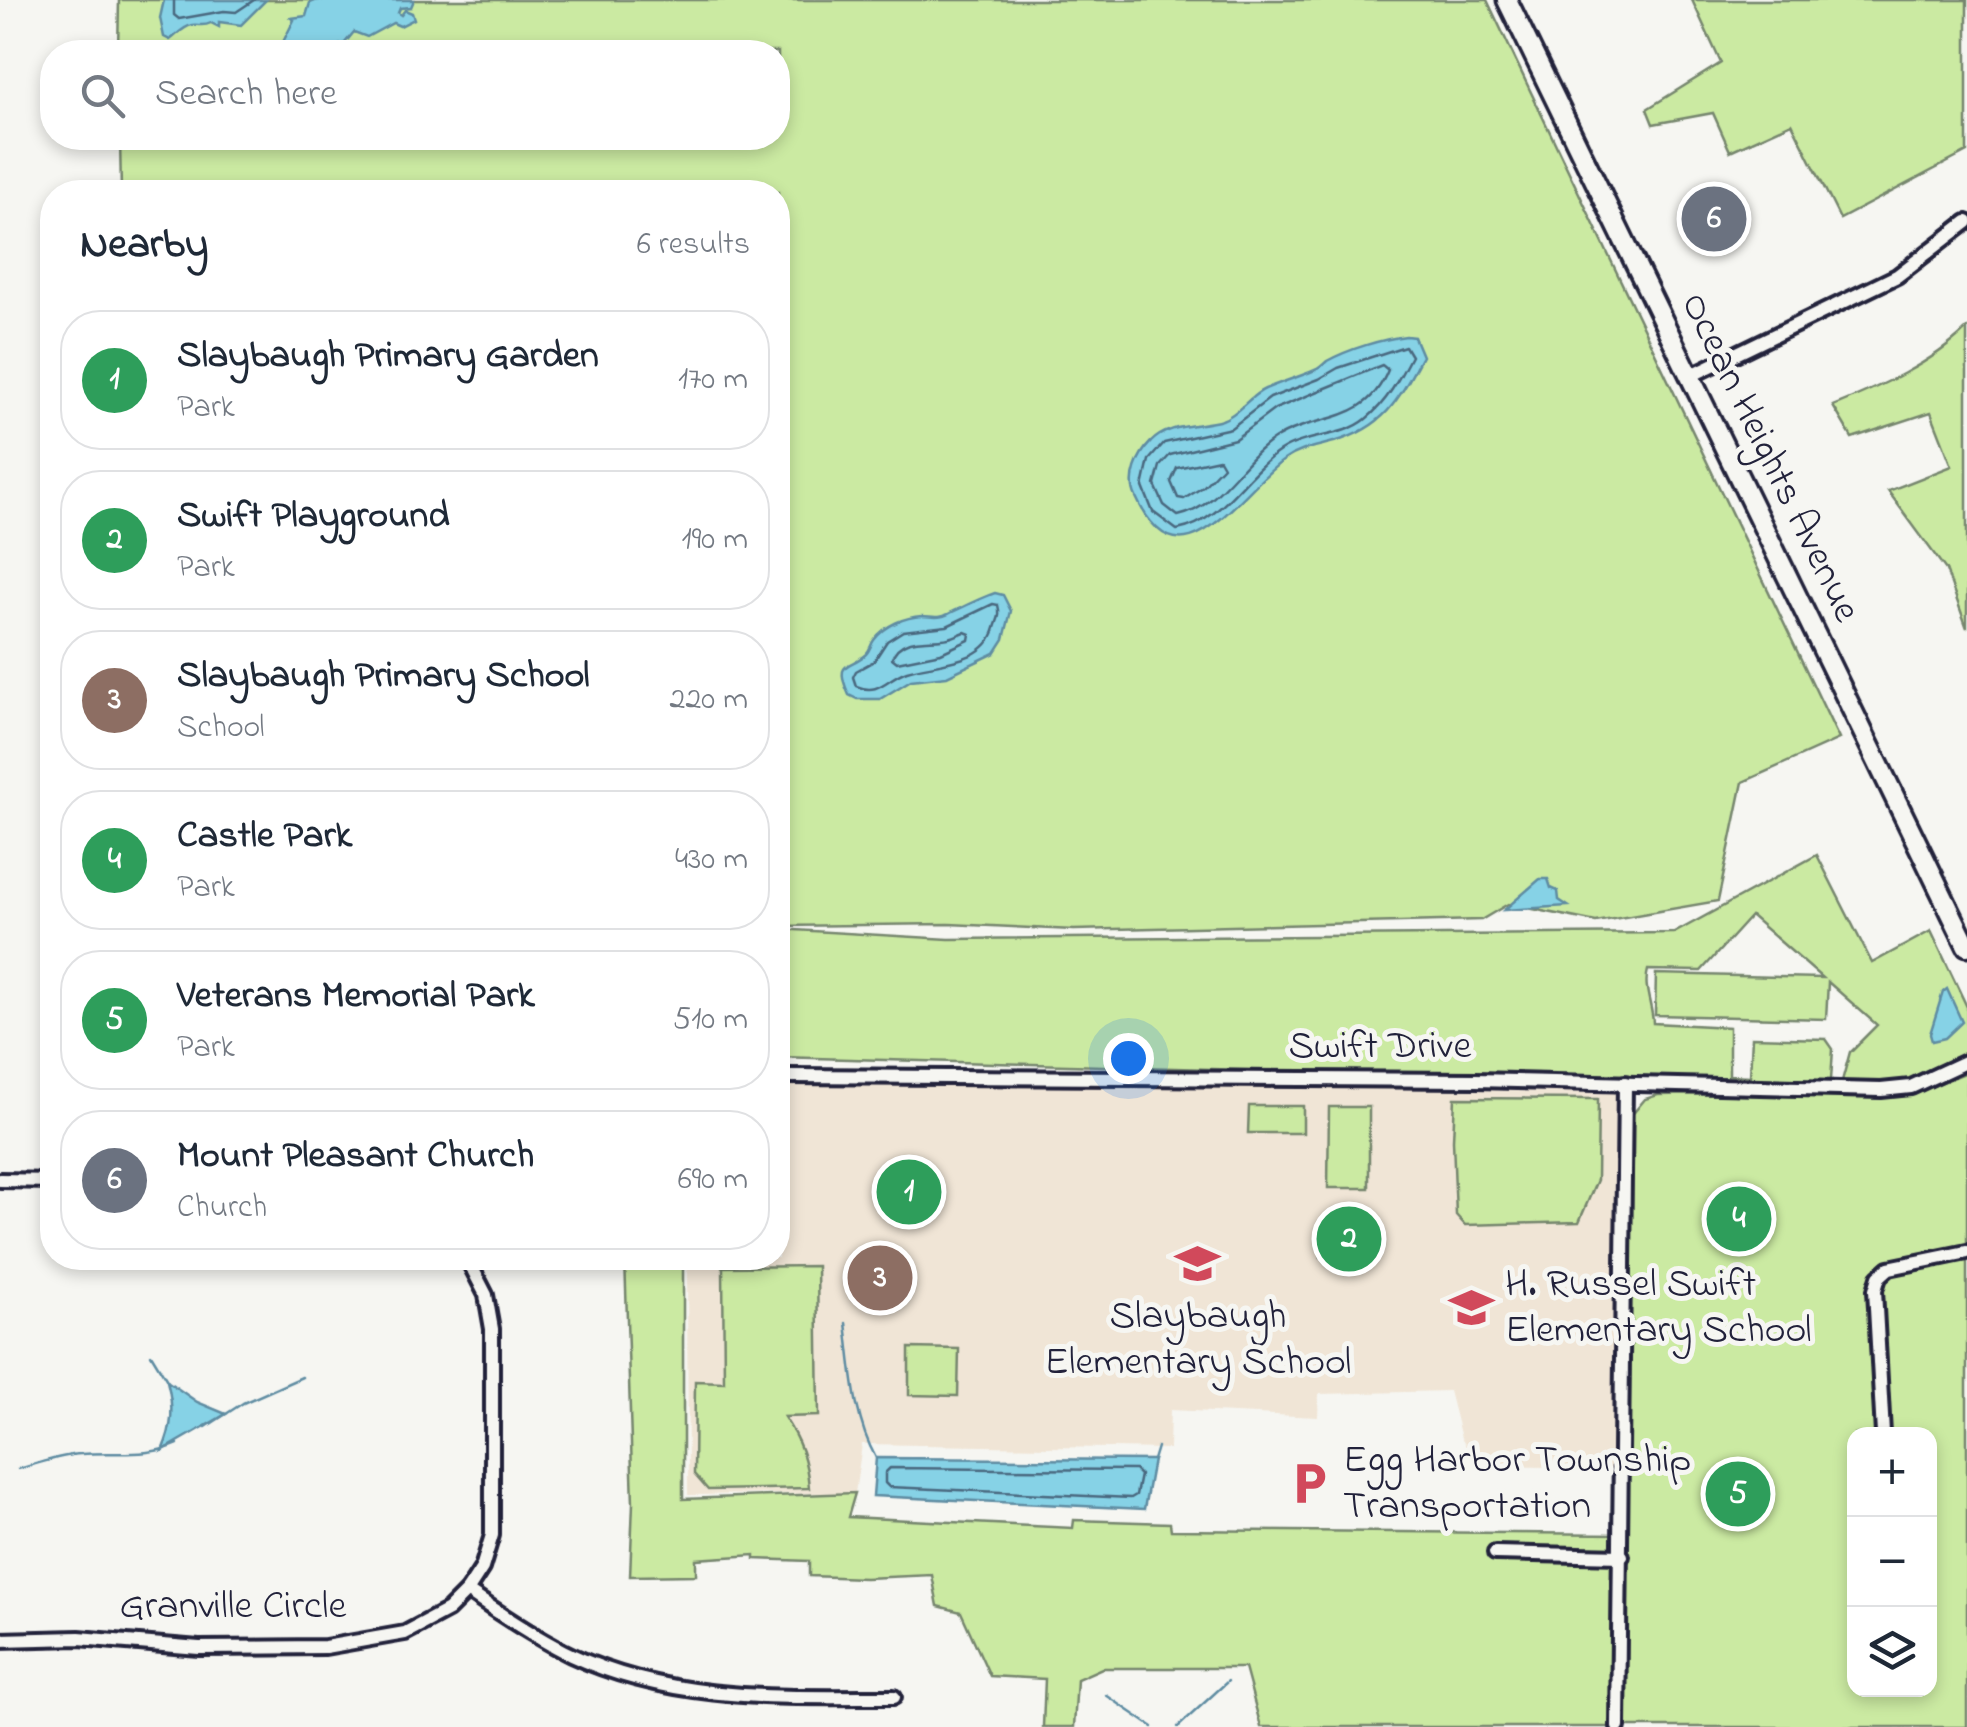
<!DOCTYPE html>
<meta charset="utf-8">
<style>
body{margin:0;font-family:"Indie Flower",sans-serif;background:#f6f6f7;color:#1f2937}
.controls{position:absolute;right:30px;bottom:30px;display:grid;overflow:hidden;border-radius:20px;box-shadow:0 5px 15px #0003}
.controls button{width:90px;height:90px;display:grid;place-items:center;padding:0;border:0;border-bottom:2px solid #e0e1e3;background:#fff;color:#1f2937;font:50px sans-serif}
.you{position:absolute;left:1128px;top:1058px;width:35px;height:35px;margin:-25px;border:8px solid #fff;border-radius:50%;background:#1a73e8;box-shadow:0 0 0 15px #1a73e833}
.badge{display:grid;place-items:center;width:65px;height:65px;border-radius:50%;background:#d93025;color:#fff;font-size:32px;font-weight:700}
.pin{position:absolute;translate:-50% -50%;border:5px solid #fff;box-shadow:0 2px 10px #0006}
.list{margin:0;padding:0;list-style:none}
h2{display:flex;justify-content:space-between;align-items:center;height:130px;margin:0;padding:0 40px;font-size:42px}
h2 small{font-size:32px;font-weight:400;color:#747a83}
.list li{display:grid;grid-template-columns:65px 1fr auto;gap:30px;align-items:center;box-sizing:border-box;height:140px;margin:0 20px 20px;padding:0 20px;border:2px solid #e0e1e3;border-radius:40px}
.list b{display:block;font-size:38px;white-space:nowrap}
.list p{margin:0;font-size:32px;white-space:nowrap;color:#747a83}
.list em{font-size:32px;font-style:normal;color:#747a83}
.icon{flex:none;width:55px;height:55px;fill:none;stroke:currentColor;stroke-width:2;stroke-linecap:round;stroke-linejoin:round}
.map{position:relative;flex:none;width:1967px;height:1727px;overflow:hidden}
.search{position:absolute;background:#fff;box-shadow:0 5px 15px #0003;left:40px;top:40px;width:750px;height:110px;display:flex;align-items:center;gap:25px;box-sizing:border-box;padding:0 35px;border-radius:40px;color:#747a83;font-size:38px}
.panel{position:absolute;background:#fff;box-shadow:0 5px 15px #0003;left:40px;top:180px;width:750px;height:1090px;border-radius:40px}
.map>svg:first-child{display:block}
.built{fill:#f0e5d6}
.green{fill:#cbeaa2;stroke:#76866e;stroke-width:2.5;fill-rule:evenodd}
.water{fill:#86d2e6;stroke:#5e8ca2;stroke-width:2.5}
.lines{fill:none;stroke-linecap:round;stroke-linejoin:round}
.shore{stroke:#4a687f;stroke-width:2.5}
.stream{stroke:#5e8ca2;stroke-width:2.5}
.street-casing{stroke:#22223b;stroke-width:20}
.secondary-casing{stroke:#22223b;stroke-width:25}
.street{stroke:#f6f6f2;stroke-width:12}
.secondary{stroke:#f6f6f2;stroke-width:18}
.labels{text-anchor:middle;dominant-baseline:central;stroke-width:10;stroke-linejoin:round;paint-order:stroke}
.street-label{font-size:40px;fill:#22223b;stroke:#f6f6f2}
.poi-label{font-size:40px;fill:#22223b;stroke:#f6f6f2;text-anchor:start}
</style>
<div class="map">
<svg width="1967" height="1727" viewBox="0 0 1967 1727">
<rect width="100%" height="100%" fill="#f6f6f2"/>
<filter id="ink" filterUnits="userSpaceOnUse"><feTurbulence type="fractalNoise" baseFrequency=".01" numOctaves="2"/><feDisplacementMap in="SourceGraphic" scale="20" xChannelSelector="R" yChannelSelector="G"/><feConvolveMatrix kernelMatrix="1 2 1 2 8 2 1 2 1" color-interpolation-filters="sRGB"/></filter>
<g filter="url(#ink)">
<!-- built -->
<path class="built" d="M778 1067 977 1070 1031 1076 1625 1083 1623 1468 1478 1466 1461 1438 1449 1391 1319 1394 1318 1417 1170 1410 1169 1449 862 1444 855 1493 688 1495 687 1258H778Z"/>
<!-- green -->
<g class="green">
<path d="M119 0H1487L1839 739 1743 782 1718 901 1596 922 1508 904 1481 920 1074 930 949 924 778 926V192H121L120 138H778V52H118Z"/>
<path d="M1692 0H1967V152L1840 219 1792 123 1730 151 1713 113 1653 124 1647 109 1721 63Z"/>
<path d="M1967 329V628L1946 570 1888 491 1952 466 1931 412 1852 438 1833 406C1879 387 1931 364 1967 329Z"/>
<path d="M1817 855 1872 963 1931 931 1967 1007V1063L1930 1082 1797 1085 778 1057V929L949 939 1674 933ZM1751 916 1822 978 1656 974 1655 1015 1826 1019 1828 982 1877 1025 1850 1052 1842 1081 1831 1080 1833 1049 1826 1039 1752 1037 1750 1076 1729 1075V1027L1653 1023C1652 1004 1643 988 1648 970L1701 971Z"/>
<path d="M1967 1072V1727H1261L1245 1668H1102L1077 1679 1074 1727H1043L1045 1679 990 1676 961 1612 938 1606 932 1575 865 1578 809 1576V1561L755 1559V1555L696 1559V1575L630 1576 633 1503 625 1258H683V1499L855 1493 848 1517 1073 1528 1074 1520 1170 1523 1171 1530 1621 1534 1624 1265 1630 1264 1631 1116 1645 1099 1658 1095 1923 1090ZM1854 1434H1930V1690H1854Z"/>
<path d="M1455 1098 1598 1099 1597 1180 1579 1222 1465 1225 1456 1215 1453 1140Z"/>
<path d="M1249 1106H1303V1133H1248Z"/>
<path d="M1329 1107H1369V1188H1328Z"/>
<path d="M1320 1222H1377V1256L1321 1257Z"/>
<path d="M817 1266 819 1416 784 1417C800 1441 807 1460 809 1488L708 1490 694 1474 695 1381 724 1382 723 1267Z"/>
<path d="M909 1348 959 1349 958 1396 909 1395Z"/>
</g>
<!-- water -->
<g class="water">
<path d="M164 0H266L241 25 219 22V27L211 23C203 27 199 24 192 25 183 27 178 34 170 40L164 37 160 18Z"/>
<path d="M317 0H414L411 7 400 8 398 13 401 15 405 10 412 13 414 19 400 26 393 23 367 37 354 32 344 44 339 45 342 52H259L264 45 286 49 282 44 294 20 291 18 306 16 310 3Z"/>
<path d="M1406 336 1414 337 1422 356C1398 401 1385 427 1334 442 1316 447 1300 449 1284 460 1237 493 1181 595 1136 497 1127 479 1138 455 1151 442 1169 423 1199 427 1222 420 1239 414 1249 396 1265 389 1281 382 1299 377 1315 370 1318 369 1325 363 1327 361 1349 349 1382 339 1406 336Z"/>
<path d="M995 593 1003 595 1011 611 1004 639 995 653 947 676 911 680 880 699H857L849 695C833 660 850 669 866 654 870 650 871 644 874 640 885 625 905 617 922 616 930 616 939 619 946 615 961 608 978 599 995 593Z"/>
<path d="M1540 879H1548L1551 888 1558 891 1559 900 1568 906 1504 910Z"/>
<path d="M1947 989 1962 1022 1945 1038 1932 1041 1930 1034 1943 992Z"/>
<path d="M167 1381 197 1402 226 1414 162 1451C173 1426 174 1407 167 1381Z"/>
<path d="M876 1458 1153 1460 1144 1509 873 1496Z"/>
</g>
<g class="lines">
<!-- shore -->
<g class="shore">
<path d="M174 0V15L179 19 224 11 236 12 254 0"/>
<path d="M1405 346 1411 356C1399 379 1387 402 1366 419 1343 438 1306 434 1280 451 1244 474 1223 522 1177 530L1153 512 1143 487 1149 460 1164 443 1231 428 1270 398 1319 379 1338 368Z"/>
<path d="M1382 365 1388 370C1365 427 1317 412 1274 439 1240 461 1220 507 1178 516L1164 505 1155 485 1160 466 1170 455 1235 439 1275 409Z"/>
<path d="M1219 459 1223 466 1203 487 1184 499 1178 498 1171 482 1177 468Z"/>
<path d="M993 604 998 605C1001 616 998 618 995 628 985 665 935 662 907 671 886 678 880 696 856 686L853 677 856 671 874 661 887 641 903 631 947 626Z"/>
<path d="M965 632 970 634 969 640 941 653 897 662 892 658C900 637 923 641 942 639 951 639 957 635 965 632Z"/>
<path d="M890 1468 1135 1470 1140 1475 1136 1495 1131 1498 889 1487 885 1483V1473Z"/>
</g>
<!-- stream -->
<g class="stream">
<path d="M846 1323C852 1369 853 1417 876 1458"/>
<path d="M151 1354 168 1382"/>
<path d="M206 1427 243 1403 302 1377"/>
<path d="M1153 1460 1157 1447"/>
<path d="M18 1469C38 1464 60 1455 81 1454 115 1451 146 1458 178 1444"/>
<path d="M1106 1695 1153 1727"/>
<path d="M1178 1727 1228 1681"/>
</g>
<defs>
<g id="street">
<path d="M1690 376 1897 276 1967 222"/>
<path d="M787 1076 1476 1080 1881 1090 1911 1087 1967 1061"/>
<path d="M0 1180 52 1181"/>
<path d="M1883 1434 1875 1290 1879 1277 1889 1268 1967 1252"/>
<path d="M1495 1553 1622 1556"/>
<path d="M467 1591C500 1614 534 1637 571 1655 674 1703 784 1697 894 1697"/>
<path d="M0 1640 79 1638 199 1648 325 1647 405 1633 448 1610 467 1591 482 1568 492 1535V1329L486 1295 467 1258"/>
<path d="M1618 1727 1625 1083"/>
</g>
<path id="secondary" d="M1507 0 1967 946"/>
</defs>
<!-- street casing -->
<use href="#street" class="street-casing"/>
<!-- secondary casing -->
<use href="#secondary" class="secondary-casing"/>
<!-- street -->
<use href="#street" class="street"/>
<!-- secondary -->
<use href="#secondary" class="secondary"/>
</g>
</g>
<!-- icons -->
<defs>
<symbol id="school-bare" viewBox="-9 -9 18 18"><path d="M0-5L7-2L0 1L-7-2ZM-4 1L0 2.5L4 1V4Q0 6-4 4Z" fill="#d1495b" stroke="#f6f6f2" stroke-width="2.5" paint-order="stroke"/></symbol>
<symbol id="parking-bare" viewBox="-9 -9 18 18"><path d="M-3.5-5.5H1a3.5 3.5 0 0 1 0 7H-1V5.5H-3.5ZM-1-3.4V-.6H.8a1.4 1.4 0 0 0 0-2.8Z" fill="#d1495b" stroke="#f6f6f2" stroke-width="2.5" paint-order="stroke"/></symbol>
</defs>
<g fill-rule="evenodd">
<use href="#school-bare" x="1166" y="1232" width="63" height="63"/>
<use href="#school-bare" x="1440" y="1276" width="63" height="63"/>
<use href="#parking-bare" x="1278" y="1452" width="63" height="63"/>
</g>
<g class="labels">
<!-- street labels -->
<g class="street-label">
<text transform="translate(1769 458) rotate(64)">Ocean Heights Avenue</text>
<text x="1380" y="1047">Swift Drive</text>
<text x="233" y="1607">Granville Circle</text>
</g>
<!-- poi labels -->
<g class="poi-label">
<text x="1505" y="1285">H. Russel Swift<tspan x="1505" dy="46">Elementary School</tspan></text>
<text x="1198" y="1317" text-anchor="middle">Slaybaugh<tspan x="1198" dy="46">Elementary School</tspan></text>
<text x="1343" y="1461">Egg Harbor Township<tspan x="1343" dy="46">Transportation</tspan></text>
</g>
</g>
</svg>
<div class="controls">
<button>+</button>
<button>−</button>
<button><svg class="icon" aria-label="layers" viewBox="0 0 24 24"><path d="M12 4l9 5-9 5-9-5zM3 14l9 5 9-5"/></svg></button>
</div>
<div class="you"></div>
<div class="pin badge" style="left:909px;top:1192px;background:#2e9e5b">1</div>
<div class="pin badge" style="left:1349px;top:1239px;background:#2e9e5b">2</div>
<div class="pin badge" style="left:880px;top:1278px;background:#8d6e63">3</div>
<div class="pin badge" style="left:1739px;top:1219px;background:#2e9e5b">4</div>
<div class="pin badge" style="left:1738px;top:1494px;background:#2e9e5b">5</div>
<div class="pin badge" style="left:1714px;top:219px;background:#6b7280">6</div>
<div class="search"><svg class="icon" aria-label="search" viewBox="0 0 24 24"><circle cx="10" cy="10" r="6"/><path d="M15 15l6 6"/></svg>Search here</div>
<section class="panel">
<h2>Nearby<small>6 results</small></h2>
<ul class="list">
<li><span class="badge" style="background:#2e9e5b">1</span><div><b>Slaybaugh Primary Garden</b><p>Park</p></div><em>170 m</em></li>
<li><span class="badge" style="background:#2e9e5b">2</span><div><b>Swift Playground</b><p>Park</p></div><em>190 m</em></li>
<li><span class="badge" style="background:#8d6e63">3</span><div><b>Slaybaugh Primary School</b><p>School</p></div><em>220 m</em></li>
<li><span class="badge" style="background:#2e9e5b">4</span><div><b>Castle Park</b><p>Park</p></div><em>430 m</em></li>
<li><span class="badge" style="background:#2e9e5b">5</span><div><b>Veterans Memorial Park</b><p>Park</p></div><em>510 m</em></li>
<li><span class="badge" style="background:#6b7280">6</span><div><b>Mount Pleasant Church</b><p>Church</p></div><em>690 m</em></li>
</ul>
</section>
</div>
